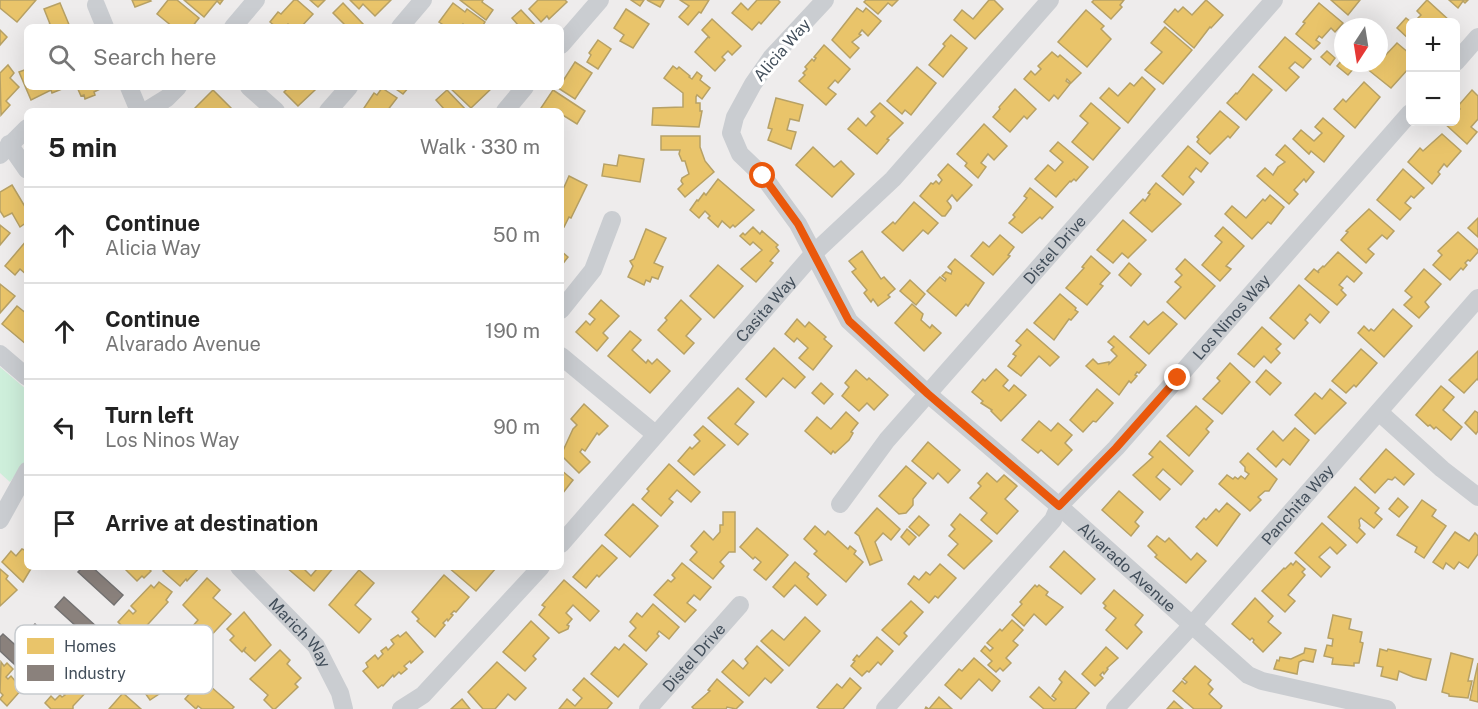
<!DOCTYPE html>
<meta charset="utf-8">
<style>
body{margin:0;font-family:"Public Sans",sans-serif;background:#f2f2f2;color:#222}
.controls{position:absolute;right:18px;top:18px;display:grid;overflow:hidden;border-radius:9px;box-shadow:0 6px 24px #0002}
.controls button{width:54px;height:54px;display:grid;place-items:center;padding:0;border:0;border-bottom:2px solid #e0e0e0;background:#fff;color:#222;font:30px sans-serif}
.compass{position:absolute;left:1334px;top:18px;width:54px;height:54px;border-radius:50%;background:#fff;box-shadow:0 6px 24px #0002;rotate:192deg}
.stop{position:absolute;width:18px;height:18px;margin:-14px;border:4px solid #ea580c;border-radius:50%;background:#fff}
.stop.end{background:#ea580c;border-color:#fff;box-shadow:0 2px 6px #0008}
.list{margin:0;padding:0;list-style:none}
h2{display:flex;justify-content:space-between;align-items:center;height:78px;margin:0;padding:0 24px;font-size:26px}
h2 small{font-size:20px;font-weight:400;color:#767676}
.list li{display:grid;grid-template-columns:39px 1fr auto;gap:18px;align-items:center;box-sizing:border-box;height:96px;padding:0 24px;border-top:2px solid #e0e0e0}
.list b{display:block;font-size:22px;white-space:nowrap}
.list p{margin:0;font-size:20px;white-space:nowrap;color:#767676}
.list em{font-size:20px;font-style:normal;color:#767676}
.icon{flex:none;width:33px;height:33px;fill:none;stroke:currentColor;stroke-width:2;stroke-linecap:round;stroke-linejoin:round}
.map{position:relative;flex:none;width:1478px;height:709px;overflow:hidden}
.search{position:absolute;background:#fff;box-shadow:0 6px 24px #0002;left:24px;top:24px;width:540px;height:66px;display:flex;align-items:center;gap:15px;box-sizing:border-box;padding:0 21px;border-radius:9px;color:#767676;font-size:22px}
.panel{position:absolute;background:#fff;box-shadow:0 6px 24px #0002;left:24px;top:108px;width:540px;height:462px;border-radius:9px}
.map>svg:first-child{display:block}
.green{fill:#ceefdb}
.homes{fill:#e9c46a;stroke:#b7a165;stroke-width:1.5}
.industry{fill:#8a817c;stroke:#747272;stroke-width:1.5}
.lines{fill:none;stroke-linecap:round;stroke-linejoin:round}
.minor{stroke:#cacdd1;stroke-width:18}
.route{stroke:#ea580c;stroke-width:8}
.labels{text-anchor:middle;dominant-baseline:central;stroke-width:6;stroke-linejoin:round;paint-order:stroke}
.street-label{font-size:16px;fill:#424e5a;stroke:#fff}
.key{fill:#fff;stroke:#c6cace;stroke-width:1.5}
.key-label{font-size:16px;fill:#424e5a}
</style>
<div class="map">
<svg width="1478" height="709" viewBox="0 0 1478 709">
<rect width="100%" height="100%" fill="#eeecec"/>
<!-- green -->
<path class="green" d="M0 367 27 390V459L10 482 0 473Z"/>
<!-- homes -->
<g class="homes">
<path d="M0 0H36L17 22 0 8Z"/>
<path d="M132 0H150L151 1 135 7Z"/>
<path d="M168 0H177L199 18 192 27H173L157 14Z"/>
<path d="M184 0H223L220 4 217 1 204 17Z"/>
<path d="M294 0H297L313 14 301 27H292L288 24 285 27H276L270 22 278 12 281 14Z"/>
<path d="M310 0H325L318 7Z"/>
<path d="M350 0H391L375 16 363 4 359 9Z"/>
<path d="M460 0H483L482 2 493 10 486 20Z"/>
<path d="M538 0H565L567 2 549 19 547 16 541 22 529 9Z"/>
<path d="M631 0H644L640 6Z"/>
<path d="M647 0H664L660 7Z"/>
<path d="M680 0H709L701 13 699 12 688 25 679 17 689 6Z"/>
<path d="M757 0H778L780 2 761 24 759 22 752 30 732 13 741 3 748 10Z"/>
<path d="M866 0H898L892 6 888 3 878 14 864 2Z"/>
<path d="M989 0H994L1003 9 975 39 954 20 962 10 973 19Z"/>
<path d="M1094 0H1124L1120 5 1122 7 1111 19 1092 2Z"/>
<path d="M1206 0 1223 15 1211 28 1210 27 1194 48 1164 22 1175 9 1178 12 1183 7 1192 15Z"/>
<path d="M1331 0H1360L1348 15Z"/>
<path d="M1427 0 1450 21 1449 22H1414L1421 15 1417 11Z"/>
<path d="M1449 0H1468L1465 3 1463 1 1458 8Z"/>
<path d="M60 3 70 27H44L50 24 44 9Z"/>
<path d="M343 3 364 25 362 27H341L344 24 333 13Z"/>
<path d="M453 3 465 12 467 9 485 22 482 27H466L463 24 461 27H439L442 24 439 22Z"/>
<path d="M1319 3 1343 23 1335 32 1331 28 1322 38 1319 36 1316 40 1320 43 1314 49 1296 34 1305 23 1303 22Z"/>
<path d="M857 8 863 12 866 8 881 21 868 36 862 30 859 34 861 35 852 42 859 48 850 58 832 40Z"/>
<path d="M626 9 649 24 633 48 620 41 624 35 614 28Z"/>
<path d="M521 10 537 27H516L518 25 512 18Z"/>
<path d="M1086 10 1104 26 1101 29 1111 39 1087 67 1058 42Z"/>
<path d="M1406 18 1411 22 1410 40 1397 28Z"/>
<path d="M712 19 741 46 732 55 728 51 722 57 725 60 715 71 695 52 708 37 710 38 702 30Z"/>
<path d="M1165 27 1192 50 1163 84 1145 70 1162 52 1151 43Z"/>
<path d="M0 30 7 37 0 45Z"/>
<path d="M951 35 967 48 943 77 929 65 945 46 943 44Z"/>
<path d="M1285 37 1311 59 1303 68 1295 62 1289 68 1299 77 1286 91 1259 67Z"/>
<path d="M598 40 611 49 598 69 587 62 591 55 589 53Z"/>
<path d="M1397 43 1410 54V67L1391 88 1366 68 1370 63H1379V60H1381Z"/>
<path d="M824 45 850 69 838 83 835 80 828 88 836 94 826 105 799 81 805 75 803 73 807 69 805 67 812 59 814 61 816 58 814 57Z"/>
<path d="M1327 51 1335 58 1330 65 1321 57Z"/>
<path d="M1052 52 1058 57 1060 55 1081 73 1071 83 1067 79 1066 81 1070 84 1058 99 1054 95 1049 101 1024 79 1031 71 1035 75 1041 69 1038 66Z"/>
<path d="M1343 59V63H1349L1354 68 1348 75 1337 66Z"/>
<path d="M575 62 592 73 575 99 558 88 561 87V84Z"/>
<path d="M8 65 14 73 10 78 19 87 6 101 10 105 1 115 0 73Z"/>
<path d="M673 66 677 69 679 67 690 76 689 77 692 79 697 72 702 76 700 80 710 88 702 99 697 95 696 97V103H700V111H702L699 127 652 125 653 108 683 107V93L664 78Z"/>
<path d="M917 67 936 83 911 115 905 110 902 114 887 101Z"/>
<path d="M27 69V87H67L52 93 51 90 31 100 19 72Z"/>
<path d="M1253 74 1272 90 1246 120 1227 103 1236 93 1237 94Z"/>
<path d="M1142 77 1155 89 1128 123 1100 98 1109 88 1118 96 1130 83 1134 86Z"/>
<path d="M1364 82 1380 97 1355 128 1334 109 1343 99 1346 102Z"/>
<path d="M77 87H104L94 92 95 95 85 99 84 95 81 96Z"/>
<path d="M289 87H312L315 90 298 106 284 92Z"/>
<path d="M393 87H409L403 94Z"/>
<path d="M449 87H493L471 108Z"/>
<path d="M382 88 397 98 387 111H362L374 93 377 95Z"/>
<path d="M1015 89 1036 109 1027 119 1024 116 1010 132 993 117 1000 109 999 107Z"/>
<path d="M213 90 231 108 228 111H192Z"/>
<path d="M447 90 467 111H442L444 109 436 100Z"/>
<path d="M553 90 585 111 577 124 561 114V111H539Z"/>
<path d="M1472 90 1478 96V119L1471 127 1477 132 1467 144 1443 122H1456V114L1460 109 1458 106Z"/>
<path d="M776 98 803 105 799 121 790 119 787 130 796 132 791 149 768 140 772 129 768 128Z"/>
<path d="M880 103 903 123 887 139 889 140 877 154 848 129 858 118 866 126 875 116 871 112Z"/>
<path d="M1091 103 1120 128 1093 160 1072 142 1088 123 1080 116Z"/>
<path d="M1220 111 1239 127 1230 138 1228 136 1210 154 1197 142 1199 139 1197 137Z"/>
<path d="M1323 118 1344 136 1324 162 1311 151 1309 154 1293 139 1301 130 1314 141 1322 133 1315 127Z"/>
<path d="M984 124 1007 146 994 160 988 154 981 163 986 167 978 178 965 166 967 163 957 154Z"/>
<path d="M1442 134 1461 151 1447 167 1444 164 1438 172 1440 174 1432 184 1408 162 1420 148 1423 151Z"/>
<path d="M661 136H700V147L705 161 714 172 685 197 678 189 683 184 681 181 682 178 689 174 685 161H682L679 154 680 150H661Z"/>
<path d="M1058 142 1088 167 1076 181 1074 179 1071 182 1070 181 1056 197 1035 179 1048 165 1055 171 1063 162 1050 151Z"/>
<path d="M1285 145 1314 172 1306 182 1304 179 1294 190 1298 194 1289 204 1257 176 1265 168 1273 175 1278 167 1285 162 1276 155Z"/>
<path d="M1188 146 1208 163 1201 172 1196 168 1189 177 1194 182 1183 195 1162 176Z"/>
<path d="M813 147 834 167 841 161 854 174 832 197 796 165Z"/>
<path d="M619 155 644 159 640 182 602 176 604 164 617 166Z"/>
<path d="M948 164 972 185 957 201 952 195 947 201 951 206V208L945 216H942L920 196 931 183 933 184 936 181 939 184 942 180 938 175Z"/>
<path d="M1403 169 1424 188 1414 198 1411 196 1405 203 1411 208 1400 220 1377 200Z"/>
<path d="M569 176 587 185 571 218 569 217 564 227 561 226V194Z"/>
<path d="M718 179 754 210 735 227 733 225 730 228 722 221 718 227 708 218 710 216 705 211 699 218 690 210 697 200 698 201 704 193 706 195Z"/>
<path d="M1156 183 1181 204 1152 232 1130 213 1143 199 1145 201 1150 194 1148 193Z"/>
<path d="M12 185 27 210V222L20 227 12 213 4 217 0 211V192Z"/>
<path d="M1030 188 1053 207 1042 219 1040 217 1022 233 1009 223 1015 217 1013 215 1027 198 1024 196Z"/>
<path d="M1270 195 1284 207 1271 224 1268 222 1252 239 1225 214 1232 206 1246 218 1263 199 1265 201Z"/>
<path d="M914 202 938 223 928 234 923 230 903 251 882 232 893 222 895 224Z"/>
<path d="M1369 209 1394 231 1387 239 1382 235 1368 249 1374 254 1366 263 1341 240 1348 232 1346 231Z"/>
<path d="M1478 218V237L1468 228Z"/>
<path d="M1123 220 1146 240 1128 258 1122 253 1113 263 1097 250Z"/>
<path d="M0 225 10 233 0 245Z"/>
<path d="M753 227 760 234 762 231 778 245 776 247 779 251 770 261 773 263 756 282 741 269 762 250 753 242 750 245 740 236 743 233 745 235Z"/>
<path d="M1223 227 1244 246 1226 266 1231 269 1220 281 1202 265 1222 242 1215 236Z"/>
<path d="M646 229 666 238 654 263 663 267 658 279 652 277 650 282 646 280 644 285 628 277 633 266 630 261 634 259Z"/>
<path d="M1458 232 1478 250V252L1470 261 1468 260 1465 263 1467 265 1463 270 1461 268 1450 280 1433 265 1442 255 1438 251Z"/>
<path d="M1000 235 1014 247 1008 255 1010 256 993 275 971 256 983 242 989 247Z"/>
<path d="M27 240V275L20 269 15 275 5 266Z"/>
<path d="M561 251 568 257 561 266Z"/>
<path d="M862 251 881 279 884 277 895 289 888 295 890 297 878 306 873 299 871 302 864 293 867 290 852 272 856 269 849 261Z"/>
<path d="M1338 252 1362 273 1354 282 1347 276 1339 285 1343 288 1341 290 1346 295 1337 305 1305 279 1314 269 1319 273 1318 271 1323 266 1324 267Z"/>
<path d="M1091 256 1110 273 1100 284 1103 286 1087 305 1066 288 1084 268 1082 267Z"/>
<path d="M955 259 984 283 968 306 966 304 956 316 927 291 940 277 945 281 946 279 942 276 946 272 951 274 952 271 948 267Z"/>
<path d="M1185 259 1215 286 1185 319 1167 302 1181 287 1175 282 1182 275 1176 269Z"/>
<path d="M1129 263 1141 274 1131 286 1119 275Z"/>
<path d="M718 265 743 286 714 318 690 296Z"/>
<path d="M1424 269 1441 284 1425 302 1429 307 1419 318 1404 305 1412 297 1405 291Z"/>
<path d="M910 280 925 294 916 305 900 291Z"/>
<path d="M0 284 15 296 0 313Z"/>
<path d="M1299 285 1329 312 1320 323 1310 314 1305 320 1308 323 1294 339 1270 318Z"/>
<path d="M1060 294 1076 308 1075 310 1078 312 1071 320 1069 319 1054 340 1034 323Z"/>
<path d="M601 300 619 316 603 333 608 338 597 351 576 332 586 321 590 325 595 319 589 314Z"/>
<path d="M681 300 701 319 686 336 694 343 684 354 658 330 667 320 665 318Z"/>
<path d="M912 304 923 314 921 320 930 328 932 325 941 333 924 351 895 323Z"/>
<path d="M17 306 27 314V345L2 324Z"/>
<path d="M1393 309 1412 326 1384 357 1358 333 1364 326 1369 331 1371 329 1374 331Z"/>
<path d="M1163 312 1177 324 1149 354 1130 337 1144 321 1148 325Z"/>
<path d="M797 319 805 327 809 322 826 337 824 339 832 346 813 370 799 358 808 348 797 338 794 342 785 334Z"/>
<path d="M1262 327 1281 344 1276 349 1280 353 1271 363 1264 356 1254 367 1238 354Z"/>
<path d="M1027 329 1059 357 1050 366 1039 356 1021 376 1008 366 1016 356 1013 354 1021 345 1016 341Z"/>
<path d="M630 331 641 340 632 350 646 363 648 360 652 364 657 359 670 371 650 393 608 356Z"/>
<path d="M1114 336 1146 365 1139 373 1137 372 1135 375 1137 376 1131 383 1129 381 1119 395 1086 366 1093 359 1098 364 1109 362V364L1117 356 1111 350 1114 347 1108 342Z"/>
<path d="M774 348 805 377 795 388 783 378 766 397 746 379Z"/>
<path d="M1361 349 1377 363 1356 387 1354 385 1346 393 1332 381Z"/>
<path d="M1478 351V380L1477 379 1464 393 1449 380Z"/>
<path d="M1230 363 1250 382 1222 414 1203 399 1220 381 1217 378Z"/>
<path d="M996 369 1008 380 1003 386 1009 391 1014 385 1026 395 1001 421 991 411 992 410 981 403 983 401 972 392 983 379 985 381Z"/>
<path d="M856 370 867 380 869 378 888 395 874 410 867 403 859 411 842 396 849 387 845 383Z"/>
<path d="M1266 370 1281 383 1270 395 1256 382Z"/>
<path d="M821 383 833 394 824 404 812 393Z"/>
<path d="M1441 386 1454 397 1443 410 1462 427 1451 440 1436 427 1434 429 1430 425 1428 426 1416 415Z"/>
<path d="M738 388 754 402 735 424 748 434 738 445 708 418Z"/>
<path d="M1097 389 1113 403 1096 422 1093 421 1083 432 1070 420Z"/>
<path d="M1330 389 1346 403 1315 434 1295 415 1315 393 1322 399Z"/>
<path d="M584 404 608 426 599 435 597 433 585 451 582 449 580 452 590 462 579 473 561 455 573 429 577 425 571 419Z"/>
<path d="M1196 406 1213 421 1206 429 1209 432 1189 456 1167 436Z"/>
<path d="M1475 411 1478 413V431L1476 434 1465 423Z"/>
<path d="M846 412 858 423 851 432 853 433 849 440 835 453 833 451 831 454 805 431 817 417 831 429Z"/>
<path d="M1039 421 1051 431 1058 423 1072 435 1065 443 1072 450 1058 465 1041 450 1038 453 1022 440Z"/>
<path d="M703 426 725 445 694 475 678 461 690 447 692 449 700 441 694 435Z"/>
<path d="M1295 428 1309 440 1290 465 1283 459 1276 467 1257 449 1273 431 1283 441Z"/>
<path d="M1160 441 1193 471 1181 485 1163 469 1156 477 1170 489 1160 500 1133 475 1153 457 1149 454Z"/>
<path d="M928 442 960 470 948 483 938 473 933 479 912 461Z"/>
<path d="M1386 449 1414 474 1404 485 1395 477 1392 480 1388 479 1375 493 1360 479Z"/>
<path d="M1248 453 1277 479 1269 491H1265L1258 497 1261 500 1250 511 1219 484 1227 475 1233 479 1235 477 1238 479 1241 476 1245 479 1249 474 1245 471V467L1240 462Z"/>
<path d="M669 464 700 492 691 502 677 490 669 499 673 502 661 516 642 499 649 491 647 489Z"/>
<path d="M906 466 926 483 913 499V505L906 513 899 514 879 496Z"/>
<path d="M561 470 573 480 562 494 561 493Z"/>
<path d="M987 473 997 482 1004 475 1017 486 1005 499 1018 511 997 534 981 520 987 513 970 498 981 486 978 483Z"/>
<path d="M1355 487 1379 508 1375 513 1382 519 1374 528 1361 518 1359 520 1360 526 1359 528 1365 534 1357 543 1328 517Z"/>
<path d="M1119 491 1143 512 1135 522 1139 526 1131 536 1102 510Z"/>
<path d="M1398 498 1408 507 1399 517 1389 509Z"/>
<path d="M1422 500 1436 510 1432 516 1446 526 1424 558 1415 552 1417 547 1397 535Z"/>
<path d="M1227 503 1240 514 1217 546 1196 527 1204 518 1206 520 1216 509 1219 512Z"/>
<path d="M633 504 658 526 630 557 605 535Z"/>
<path d="M877 508 900 529 891 540 883 533 875 542 882 560 870 565 859 536 855 533Z"/>
<path d="M723 512H735V552H729L720 562 724 566 713 579 690 560 697 552 691 546 704 531 713 540 720 532V525H723Z"/>
<path d="M960 514 992 541 964 569 948 555 958 544 949 536 955 529 951 525Z"/>
<path d="M919 516 929 525 919 536 909 527Z"/>
<path d="M1322 523 1346 545 1337 554 1330 547 1319 557 1330 567 1321 577 1295 553Z"/>
<path d="M815 526 825 535 828 531 848 549 850 546 856 551 854 554 863 562 846 582 814 554 817 551 804 539Z"/>
<path d="M757 528 788 555 766 580 754 570 761 562 755 557 753 559 740 547Z"/>
<path d="M907 529 916 537 909 545 901 537Z"/>
<path d="M1455 532 1469 541 1475 533 1478 536V554L1468 568 1459 562 1454 569 1446 563 1443 569 1433 562Z"/>
<path d="M1157 536 1165 542 1169 538 1191 560 1197 553 1206 561 1186 583 1155 557 1157 555 1148 546Z"/>
<path d="M602 545 617 558 599 577 597 575 586 588 573 577Z"/>
<path d="M22 549 27 551V567H32L23 582 2 562 11 551 16 556Z"/>
<path d="M1064 551 1095 579 1081 594 1050 567Z"/>
<path d="M1296 561 1305 569 1302 572 1305 575 1288 595 1295 601 1285 612 1262 591 1284 568 1285 569 1291 563 1293 565Z"/>
<path d="M795 562 809 574 807 577 826 595 817 605 795 585 784 597 773 587Z"/>
<path d="M682 563 711 587 700 600 694 595 687 603 696 610 685 622 654 595 668 580 671 582 675 578 672 575Z"/>
<path d="M940 564 956 578 938 598 935 596 929 603 908 584 914 576 919 580 926 572 930 575Z"/>
<path d="M123 567H150L148 568 151 571 144 578 142 576 137 581Z"/>
<path d="M167 567H200L187 581 186 579 180 586 163 571Z"/>
<path d="M286 567H306L304 569 311 576 316 570 315 567H334L314 591Z"/>
<path d="M448 567H494L496 568 476 591Z"/>
<path d="M0 569 8 576 6 579 17 590 0 606Z"/>
<path d="M359 570 374 583 355 605 371 619 359 633 329 605Z"/>
<path d="M444 575 469 597 456 612 454 611 451 614 453 615 448 621 447 619 443 623 445 625 435 637 417 621 419 619 412 612Z"/>
<path d="M207 578 220 590 213 598 231 614 206 641 192 627 198 620 183 605Z"/>
<path d="M564 580 599 611 590 621 573 605 566 613 572 619 567 625 569 626 568 629 559 633 539 615 545 607 542 605Z"/>
<path d="M159 582 172 592 166 600 168 602 122 653 104 637 111 630 115 633 119 629 121 631 124 628 118 622 129 610 133 614 136 611 131 606 151 585 154 588Z"/>
<path d="M1035 585 1037 587 1039 585 1048 592 1046 595 1063 607 1046 625 1034 614 1024 626 1012 615 1022 604 1020 602Z"/>
<path d="M1114 590 1143 615 1135 625 1142 632 1127 649 1106 630 1116 618 1104 608 1106 606 1103 603Z"/>
<path d="M1255 598 1273 616 1268 622 1281 633 1263 652 1253 642 1254 640 1252 638 1250 640 1232 624Z"/>
<path d="M911 601 923 612 904 633 907 636 899 645 882 630Z"/>
<path d="M653 604 679 627 669 639 659 631 657 634 659 636 646 651 629 636 636 628 630 622 637 613 642 617Z"/>
<path d="M244 612 271 645 255 661 244 651 246 647 242 652 230 640 234 636 227 629Z"/>
<path d="M1333 615 1351 619 1349 629 1362 632 1360 642 1363 643 1359 663H1354V666L1332 664 1333 658 1324 656 1327 645 1332 646 1333 639 1328 638Z"/>
<path d="M805 617 820 631 789 666 761 641 772 630 784 640Z"/>
<path d="M1012 620 1023 630 1013 641 1018 645 1006 658 1011 663 1003 671 1000 668 996 672 988 665 992 661 981 651 985 646 990 651 993 648 987 643 1000 629 1002 631Z"/>
<path d="M531 621 549 638 533 656 536 659 525 671 503 652Z"/>
<path d="M406 632 423 652 411 663 410 661 404 666 407 669 401 674 399 672 394 677 393 675 383 686 382 685 378 688 363 671 368 667 366 663 375 655 378 659 383 654 381 651 386 647 388 650 394 644 391 640 398 635 400 637Z"/>
<path d="M877 637 893 651 881 665 878 662 869 672 867 671 862 676 851 666 855 661 853 660 857 655 859 657Z"/>
<path d="M99 644 115 659 109 666 111 668 105 674 103 672 94 682 96 684 90 690 89 689 73 706V709H51L45 703 51 696 55 700 60 695 62 697 65 695 57 688 69 675 74 680 78 675 74 672Z"/>
<path d="M624 644 647 664 618 697 591 674 615 647 619 650Z"/>
<path d="M757 646 783 670 771 683 765 678 749 696 722 672 733 660 743 669 748 663 745 659Z"/>
<path d="M1106 647 1118 658 1107 668 1108 669 1104 674 1103 672 1100 675 1103 678 1095 686 1082 674Z"/>
<path d="M170 648 175 656 172 658 184 676 172 685 169 681 159 688 162 692 150 700 128 669 139 661 146 670 150 667 147 664Z"/>
<path d="M1305 648 1316 650 1313 662 1303 660 1299 662 1297 674 1274 669 1277 660 1279 661 1280 657 1291 659 1304 653Z"/>
<path d="M1380 649 1387 651 1388 649 1431 659 1426 680 1413 677 1399 671 1397 680 1381 676 1383 667 1377 666Z"/>
<path d="M280 650 290 660 287 664 301 678 295 684 298 687 275 709H273L264 700 268 695 250 679Z"/>
<path d="M1451 653 1473 659 1468 681H1472L1468 698 1449 696V694L1442 692Z"/>
<path d="M974 658 1000 681 992 691 979 679 961 699 945 685 959 669 962 671Z"/>
<path d="M1 662 4 666 7 663 13 669 6 677 8 679 11 676 22 689 7 706 0 699 3 695 0 692Z"/>
<path d="M497 662 526 688 515 700 508 694 495 709H483L468 692Z"/>
<path d="M1478 663V702L1470 700Z"/>
<path d="M1195 666 1211 680 1208 684 1213 689 1209 694 1222 706 1220 709H1194L1173 691 1182 681 1185 684 1187 682 1183 679Z"/>
<path d="M1065 671 1089 693 1075 709H1044L1030 697 1039 687 1054 701 1056 699 1052 696 1062 682 1059 679Z"/>
<path d="M584 678 612 703 607 709H559L567 699 575 706 582 698 573 690Z"/>
<path d="M850 678 861 688 843 709H820L817 707 837 684 842 688Z"/>
<path d="M202 679 234 707 232 709H202L198 706 196 709 185 699Z"/>
<path d="M717 679 743 702 736 709 727 707 726 709H694L692 707 710 691 708 690Z"/>
<path d="M123 693 141 709H109Z"/>
<path d="M939 697 952 709H925L926 707 929 709Z"/>
<path d="M462 699 470 709H451Z"/>
<path d="M1174 701 1183 709H1167Z"/>
</g>
<!-- industry -->
<g class="industry">
<path d="M83 567H92L123 595 114 605 78 572Z"/>
<path d="M64 597 98 628 89 638 55 607Z"/>
<path d="M35 624 71 657 61 667 25 634Z"/>
<path d="M3 634 51 677 40 688 0 651V637Z"/>
</g>
<g class="lines">
<!-- minor -->
<g class="minor">
<path id="s1" d="M825 0 771 58 753 84 735 117 731 133 740 154 763 176 798 224 849 321 928 394 1059 506 1248 675 1262 681 1387 709"/>
<path d="M96 5 105 27"/>
<path d="M233 27 256 0"/>
<path d="M400 27 423 0"/>
<path d="M561 45 600 0"/>
<path d="M1456 62 1478 37"/>
<path d="M129 87 139 111"/>
<path d="M249 87 276 111"/>
<path d="M146 111 167 98 178 87"/>
<path d="M328 111 349 87"/>
<path d="M505 111 525 87"/>
<path d="M9 144 27 170"/>
<path d="M0 155 27 128"/>
<path d="M561 310 593 270 612 220"/>
<path d="M0 354 27 377"/>
<path d="M561 356 655 434"/>
<path d="M1379 412 1442 469 1478 497"/>
<path id="s2" d="M840 504 887 440 1274 0"/>
<path d="M0 520 27 471"/>
<path id="s3" d="M561 544 814 253 893 179 1050 0"/>
<path id="s4" d="M239 567 316 646 340 693 344 709"/>
<path d="M401 709 423 695 541 567"/>
<path id="s5" d="M648 709 740 605"/>
<path id="s6" d="M885 709 1053 520 1059 506 1116 448 1410 113"/>
<path id="s7" d="M1115 709 1192 625 1478 298"/>
</g>
</g>
<g class="lines">
<!-- route -->
<path class="route" d="M763 176 798 224 849 321 928 394 1059 506 1116 448 1178 378"/>
</g>
<g class="labels">
<!-- street labels -->
<g class="street-label">
<text transform="translate(782 50) rotate(-49)">Alicia Way</text>
<text stroke="none"><textPath href="#s2" startOffset="333">Distel Drive</textPath></text>
<text stroke="none"><textPath href="#s3" startOffset="312">Casita Way</textPath></text>
<text stroke="none"><textPath href="#s6" startOffset="524">Los Ninos Way</textPath></text>
<text stroke="none"><textPath href="#s7" startOffset="274">Panchita Way</textPath></text>
<text stroke="none"><textPath href="#s1" startOffset="760">Alvarado Avenue</textPath></text>
<text stroke="none"><textPath href="#s4" startOffset="90">Marich Way</textPath></text>
<text stroke="none"><textPath href="#s5" startOffset="69">Distel Drive</textPath></text>
</g>
</g>
<!-- legend -->
<rect x="15" y="625" width="198" height="69" rx="9" class="key"/>
<rect x="27" y="638" width="27" height="16" fill="#e9c46a"/>
<rect x="27" y="665" width="27" height="16" fill="#8a817c"/>
<g class="key-label">
<text x="64" y="652">Homes</text>
<text x="64" y="679">Industry</text>
</g>
</svg>
<div class="controls">
<button>+</button>
<button>−</button>
</div>
<svg class="compass" viewBox="-18 -18 36 36"><path d="M0-13l5 13h-10z" fill="#e53935"/><path d="M0 13l5-13h-10z" fill="#767676"/></svg>
<div class="stop" style="left:763px;top:176px"></div>
<div class="stop end" style="left:1178px;top:378px"></div>
<div class="search"><svg class="icon" aria-label="search" viewBox="0 0 24 24"><circle cx="10" cy="10" r="6"/><path d="M15 15l6 6"/></svg>Search here</div>
<section class="panel">
<h2>5 min<small>Walk · 330 m</small></h2>
<ul class="list">
<li><svg class="icon" aria-label="ahead" viewBox="0 0 24 24"><path d="M12 20V5M6 11l6-6 6 6"/></svg><div><b>Continue</b><p>Alicia Way</p></div><em>50 m</em></li>
<li><svg class="icon" aria-label="ahead" viewBox="0 0 24 24"><path d="M12 20V5M6 11l6-6 6 6"/></svg><div><b>Continue</b><p>Alvarado Avenue</p></div><em>190 m</em></li>
<li><svg class="icon" aria-label="left" viewBox="0 0 24 24"><path d="M17 20v-9H6M10 6l-5 5 5 5"/></svg><div><b>Turn left</b><p>Los Ninos Way</p></div><em>90 m</em></li>
<li><svg class="icon" aria-label="arrive" viewBox="0 0 24 24"><path d="M6 21V4h12l-3 4 3 4H6"/></svg><div><b>Arrive at destination</b></div></li>
</ul>
</section>
</div>
